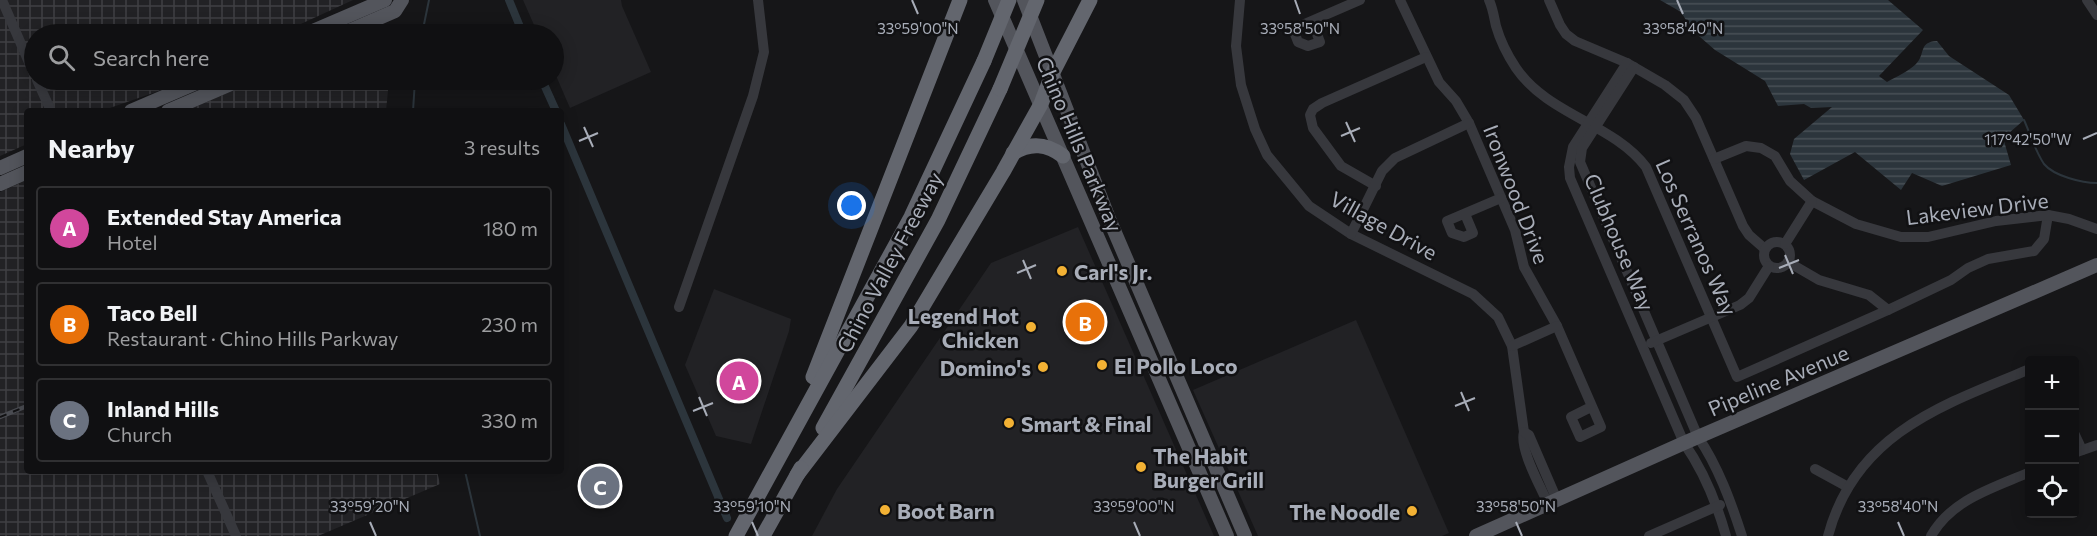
<!DOCTYPE html>
<meta charset="utf-8">
<style>
body{margin:0;font-family:Commissioner,sans-serif;background:#1e1e20;color:#f1f3f6}
.controls{position:absolute;right:18px;bottom:18px;display:grid;overflow:hidden;border-radius:6px;box-shadow:0 3px 15px #0003}
.controls button{width:54px;height:54px;display:grid;place-items:center;padding:0;border:0;border-bottom:2px solid #303032;background:#101012;color:#f1f3f6;font:30px sans-serif}
.you{position:absolute;left:852px;top:206px;width:21px;height:21px;margin:-15px;border:4px solid #fff;border-radius:50%;background:#1a73e8;box-shadow:0 0 0 9px #1a73e833}
.badge{display:grid;place-items:center;width:39px;height:39px;border-radius:50%;background:#f2b134;color:#fff;font-size:20px;font-weight:700}
.pin{position:absolute;translate:-50% -50%;border:3px solid #fff;box-shadow:0 2px 6px #0006}
.list{margin:0;padding:0;list-style:none}
h2{display:flex;justify-content:space-between;align-items:center;height:78px;margin:0;padding:0 24px;font-size:26px}
h2 small{font-size:20px;font-weight:400;color:#9c9d9f}
.list li{display:grid;grid-template-columns:39px 1fr auto;gap:18px;align-items:center;box-sizing:border-box;height:84px;margin:0 12px 12px;padding:0 12px;border:2px solid #303032;border-radius:6px}
.list b{display:block;font-size:22px;white-space:nowrap}
.list p{margin:0;font-size:20px;white-space:nowrap;color:#9c9d9f}
.list em{font-size:20px;font-style:normal;color:#9c9d9f}
.icon{flex:none;width:33px;height:33px;fill:none;stroke:currentColor;stroke-width:2;stroke-linecap:round;stroke-linejoin:round}
.map{position:relative;flex:none;width:2097px;height:536px;overflow:hidden}
.search{position:absolute;background:#101012;box-shadow:0 3px 15px #0003;left:24px;top:24px;width:540px;height:66px;display:flex;align-items:center;gap:15px;box-sizing:border-box;padding:0 21px;border-radius:33px;color:#9c9d9f;font-size:22px}
.panel{position:absolute;background:#101012;box-shadow:0 3px 15px #0003;left:24px;top:108px;width:540px;height:366px;border-radius:6px}
.map>svg:first-child{display:block}
.built{fill:#222225}
.industrial{fill:url(#industrial-grid)}
.water{fill:url(#water-rules)}
.lines{fill:none;stroke-linecap:round;stroke-linejoin:round}
.stream{stroke:#2c353c;stroke-width:2}
.canal{stroke:#2c353c;stroke-width:8}
.minor{stroke:#37383d;stroke-width:10}
.major{stroke:#53555c;stroke-width:14}
.highway{stroke:#63666e;stroke-width:15}
.rail-casing{stroke:#4a4c52;stroke-width:4.5}
.rail{stroke:#111113;stroke-width:2;stroke-dasharray:7;stroke-linecap:butt}
.highway-bridge{stroke:#63666e;stroke-width:15}
.ticks{fill:none;stroke:#a8adb8;stroke-width:2}
.poi-dot{fill:#f2b134;stroke:#111113;stroke-width:2}
.labels{text-anchor:middle;dominant-baseline:central;stroke-width:5;stroke-linejoin:round;paint-order:stroke}
.street-label{font-size:21px;fill:#a8adb8;stroke:#111113}
.poi-label{font-size:21px;font-weight:bold;fill:#a8adb8;stroke:#111113;text-anchor:start}
.ticks-label{font-size:15px;text-anchor:middle;fill:#a8adb8;stroke:#111113;stroke-width:5;stroke-linejoin:round;paint-order:stroke}
</style>
<div class="map">
<svg width="2097" height="536" viewBox="0 0 2097 536">
<defs>
<pattern id="industrial-grid" width="8" height="8" patternUnits="userSpaceOnUse" patternTransform="scale(1.5)"><rect width="8" height="8" fill="#222225"/><path d="M0 4h8M4 0v8" fill="none" stroke="#3f3f43"/></pattern>
<pattern id="water-rules" width="6" height="5" patternUnits="userSpaceOnUse" patternTransform="scale(1.5)"><rect width="6" height="5" fill="#2c353c"/><path d="M0 2.5h6" fill="none" stroke="#485056"/></pattern>
</defs>
<rect width="100%" height="100%" fill="#161618"/>
<!-- built -->
<g class="built">
<path d="M523 0H621L622 6 651 72 570 108 554 71V34H538Z"/>
<path d="M1078 227 1214 536H812L837 489 991 263Z"/>
<path d="M714 289 791 319 789 331 751 444 716 436 685 365Z"/>
<path d="M1356 320 1449 533 1442 536H1258L1193 390Z"/>
</g>
<!-- industrial -->
<g class="industrial">
<path d="M0 0H353L279 34H34V80H183L156 92 101 111H27V144L0 156Z"/>
<path d="M258 80H389L386 111H186Z"/>
<path d="M27 180V471H437L440 484 318 536H0V192Z"/>
</g>
<!-- water -->
<path class="water" d="M1660 0H1888L1923 30 1879 76 1887 82C1896 77 1909 71 1916 64 1926 54 1918 42 1937 41L1949 56 2009 95 2024 120 2009 133 2004 141 2011 165 1942 186 1912 173 1901 190 1855 152 1804 180 1790 154 1794 139 1832 107 1811 108 1804 104 1778 106 1765 81 1715 50 1692 30 1681 12Z"/>
<g class="lines">
<!-- stream -->
<g class="stream">
<path d="M422 34 429 0"/>
<path d="M413 111 415 80"/>
<path d="M2024 120C2030 133 2035 151 2044 164 2054 176 2082 183 2097 183"/>
<path d="M465 471 480 536"/>
</g>
<!-- canal -->
<g class="canal">
<path d="M509 0 523 34"/>
<path d="M542 80 556 111"/>
<path d="M561 124 727 518"/>
</g>
<!-- minor -->
<g class="minor">
<path d="M2 0 34 74"/>
<path d="M1240 0 1236 46 1241 85 1255 129 1267 155 1309 206 1351 234 1473 294 1498 317 1512 346 1524 432C1519 449 1541 487 1548 504"/>
<path d="M1400 0 1439 82 1456 101 1469 123 1515 230 1524 267 1557 326 1601 427 1580 437 1571 417 1591 407"/>
<path d="M1489 0C1493 9 1494 17 1496 26 1500 40 1508 56 1516 68 1548 115 1612 123 1646 167L1737 377 1888 310 1951 280 1968 268 1988 259 2034 251 2044 239 2048 215"/>
<path d="M1549 0 1560 25 1566 34 1575 41 1627 63 1665 85 1684 100 1696 118 1743 226 1749 235 1765 249"/>
<path d="M2087 0 2097 15"/>
<path d="M1312 21 1320 42 1308 46 1298 42 1293 29 1360 0"/>
<path d="M1627 63 1573 147 1569 167 1570 178 1684 443C1703 470 1717 504 1726 536"/>
<path d="M1634 67 1582 148 1580 162 1698 437C1718 466 1731 502 1742 536"/>
<path d="M37 80 51 111"/>
<path d="M1714 159 1746 146 1761 148 1775 156 1790 181 1812 201 1856 224 1901 237H1928L1996 221 2048 215 2069 219 2097 229"/>
<path d="M1376 186 1341 166 1313 128 1310 115 1313 109 1322 103 1426 57"/>
<path d="M1465 214 1473 233 1464 237 1452 233 1447 221 1501 198"/>
<path d="M1351 234 1382 171 1395 158 1469 123"/>
<circle cx="1777" cy="255" r="13"/>
<path d="M1785 244 1812 201"/>
<path d="M1788 262 1819 280 1869 295 1888 310"/>
<path d="M679 307 753 96 764 52 758 0"/>
<path d="M1651 343 1740 305 1749 298 1769 266"/>
<path d="M1512 346 1557 326"/>
<path d="M1524 432 1529 435 1557 500"/>
<path d="M2074 433 2082 450"/>
<path d="M2074 453 2097 445"/>
<path d="M1815 469 1848 487"/>
<path d="M207 471 236 536"/>
<path d="M1649 536 1720 505"/>
<path d="M1828 536C1855 434 1942 405 2030 369"/>
<path d="M1931 536C1952 499 1993 488 2030 472"/>
</g>
<!-- major -->
<g class="major">
<path d="M995 0 1227 536"/>
<path d="M1024 0 1110 221 1245 536"/>
<path d="M306 34 385 0"/>
<path d="M342 34 395 11 402 0"/>
<path d="M131 111 203 80"/>
<path d="M168 111 240 80"/>
<path d="M0 168 27 156"/>
<path d="M0 184 27 172"/>
<path d="M1476 536 1684 443 2097 265"/>
</g>
<!-- highway -->
<g class="highway">
<path d="M1013 153C1031 142 1047 144 1063 156"/>
<path d="M813 377 960 0"/>
<path d="M823 428 938 220 1000 89"/>
<path d="M797 475 911 326 1003 172 1041 104 1053 72 1090 0"/>
<path d="M736 536 911 217 984 61"/>
<path d="M763 536 801 468"/>
</g>
<defs>
<path id="rail" d="M0 417 27 406"/>
</defs>
<!-- rail casing -->
<use href="#rail" class="rail-casing"/>
<!-- rail -->
<use href="#rail" class="rail"/>
<!-- highway-bridge -->
<g class="highway-bridge">
<path d="M984 61 1009 0"/>
<path d="M1000 89 1037 0"/>
</g>
</g>
<!-- ticks -->
<path class="ticks" d="M912 0 918 14M1295 0 1300 14M1677 0 1683 14M1346 122 1355 142M584 127 593 147M1341 136 1360 128M2083 139 2097 133M579 141 598 133M1785 255 1793 274M1023 260 1031 279M1779 268 1799 260M1017 273 1036 265M1461 392 1469 411M699 397 707 416M1455 406 1475 398M693 411 713 403M370 522 376 536M752 522 758 536M1134 522 1140 536M1516 522 1522 536M1898 522 1904 536"/>
<!-- markers -->
<g class="poi-dot">
<circle cx="1062" cy="271" r="6"/>
<circle cx="1031" cy="327" r="6"/>
<circle cx="1102" cy="365" r="6"/>
<circle cx="1043" cy="367" r="6"/>
<circle cx="1009" cy="423" r="6"/>
<circle cx="1141" cy="467" r="6"/>
<circle cx="885" cy="510" r="6"/>
<circle cx="1412" cy="511" r="6"/>
</g>
<g class="labels">
<!-- street labels -->
<g class="street-label">
<text transform="translate(1080 144) rotate(67)">Chino Hills Parkway</text>
<text transform="translate(1517 194) rotate(69)">Ironwood Drive</text>
<text transform="translate(1977 208) rotate(-7)">Lakeview Drive</text>
<text transform="translate(1384 225) rotate(29)">Village Drive</text>
<text transform="translate(1697 237) rotate(66)">Los Serranos Way</text>
<text transform="translate(1620 242) rotate(67)">Clubhouse Way</text>
<text transform="translate(889 262) rotate(-62)">Chino Valley Freeway</text>
<text transform="translate(1778 380) rotate(-23)">Pipeline Avenue</text>
</g>
<!-- poi labels -->
<g class="poi-label">
<text x="1074" y="271">Carl's Jr.</text>
<text x="1019" y="315" text-anchor="end">Legend Hot<tspan x="1019" dy="24">Chicken</tspan></text>
<text x="1114" y="365">El Pollo Loco</text>
<text x="1031" y="367" text-anchor="end">Domino's</text>
<text x="1021" y="423">Smart &amp; Final</text>
<text x="1153" y="455">The Habit<tspan x="1153" dy="24">Burger Grill</tspan></text>
<text x="897" y="510">Boot Barn</text>
<text x="1400" y="511" text-anchor="end">The Noodle</text>
</g>
</g>
<g class="ticks-label">
<text x="918" y="34">33°59'00"N</text>
<text x="1300" y="34">33°58'50"N</text>
<text x="1683" y="34">33°58'40"N</text>
<text x="2028" y="145">117°42'50"W</text>
<text x="370" y="512">33°59'20"N</text>
<text x="752" y="512">33°59'10"N</text>
<text x="1134" y="512">33°59'00"N</text>
<text x="1516" y="512">33°58'50"N</text>
<text x="1898" y="512">33°58'40"N</text>
</g>
</svg>
<div class="controls">
<button>+</button>
<button>−</button>
<button><svg class="icon" aria-label="locate" viewBox="0 0 24 24"><circle cx="12" cy="12" r="6"/><path d="M12 2v4M12 18v4M2 12h4M18 12h4"/></svg></button>
</div>
<div class="you"></div>
<div class="pin badge" style="left:739px;top:381px;background:#d1479c">A</div>
<div class="pin badge" style="left:1085px;top:322px;background:#e8710a">B</div>
<div class="pin badge" style="left:600px;top:486px;background:#6b7280">C</div>
<div class="search"><svg class="icon" aria-label="search" viewBox="0 0 24 24"><circle cx="10" cy="10" r="6"/><path d="M15 15l6 6"/></svg>Search here</div>
<section class="panel">
<h2>Nearby<small>3 results</small></h2>
<ul class="list">
<li><span class="badge" style="background:#d1479c">A</span><div><b>Extended Stay America</b><p>Hotel</p></div><em>180 m</em></li>
<li><span class="badge" style="background:#e8710a">B</span><div><b>Taco Bell</b><p>Restaurant · Chino Hills Parkway</p></div><em>230 m</em></li>
<li><span class="badge" style="background:#6b7280">C</span><div><b>Inland Hills</b><p>Church</p></div><em>330 m</em></li>
</ul>
</section>
</div>
